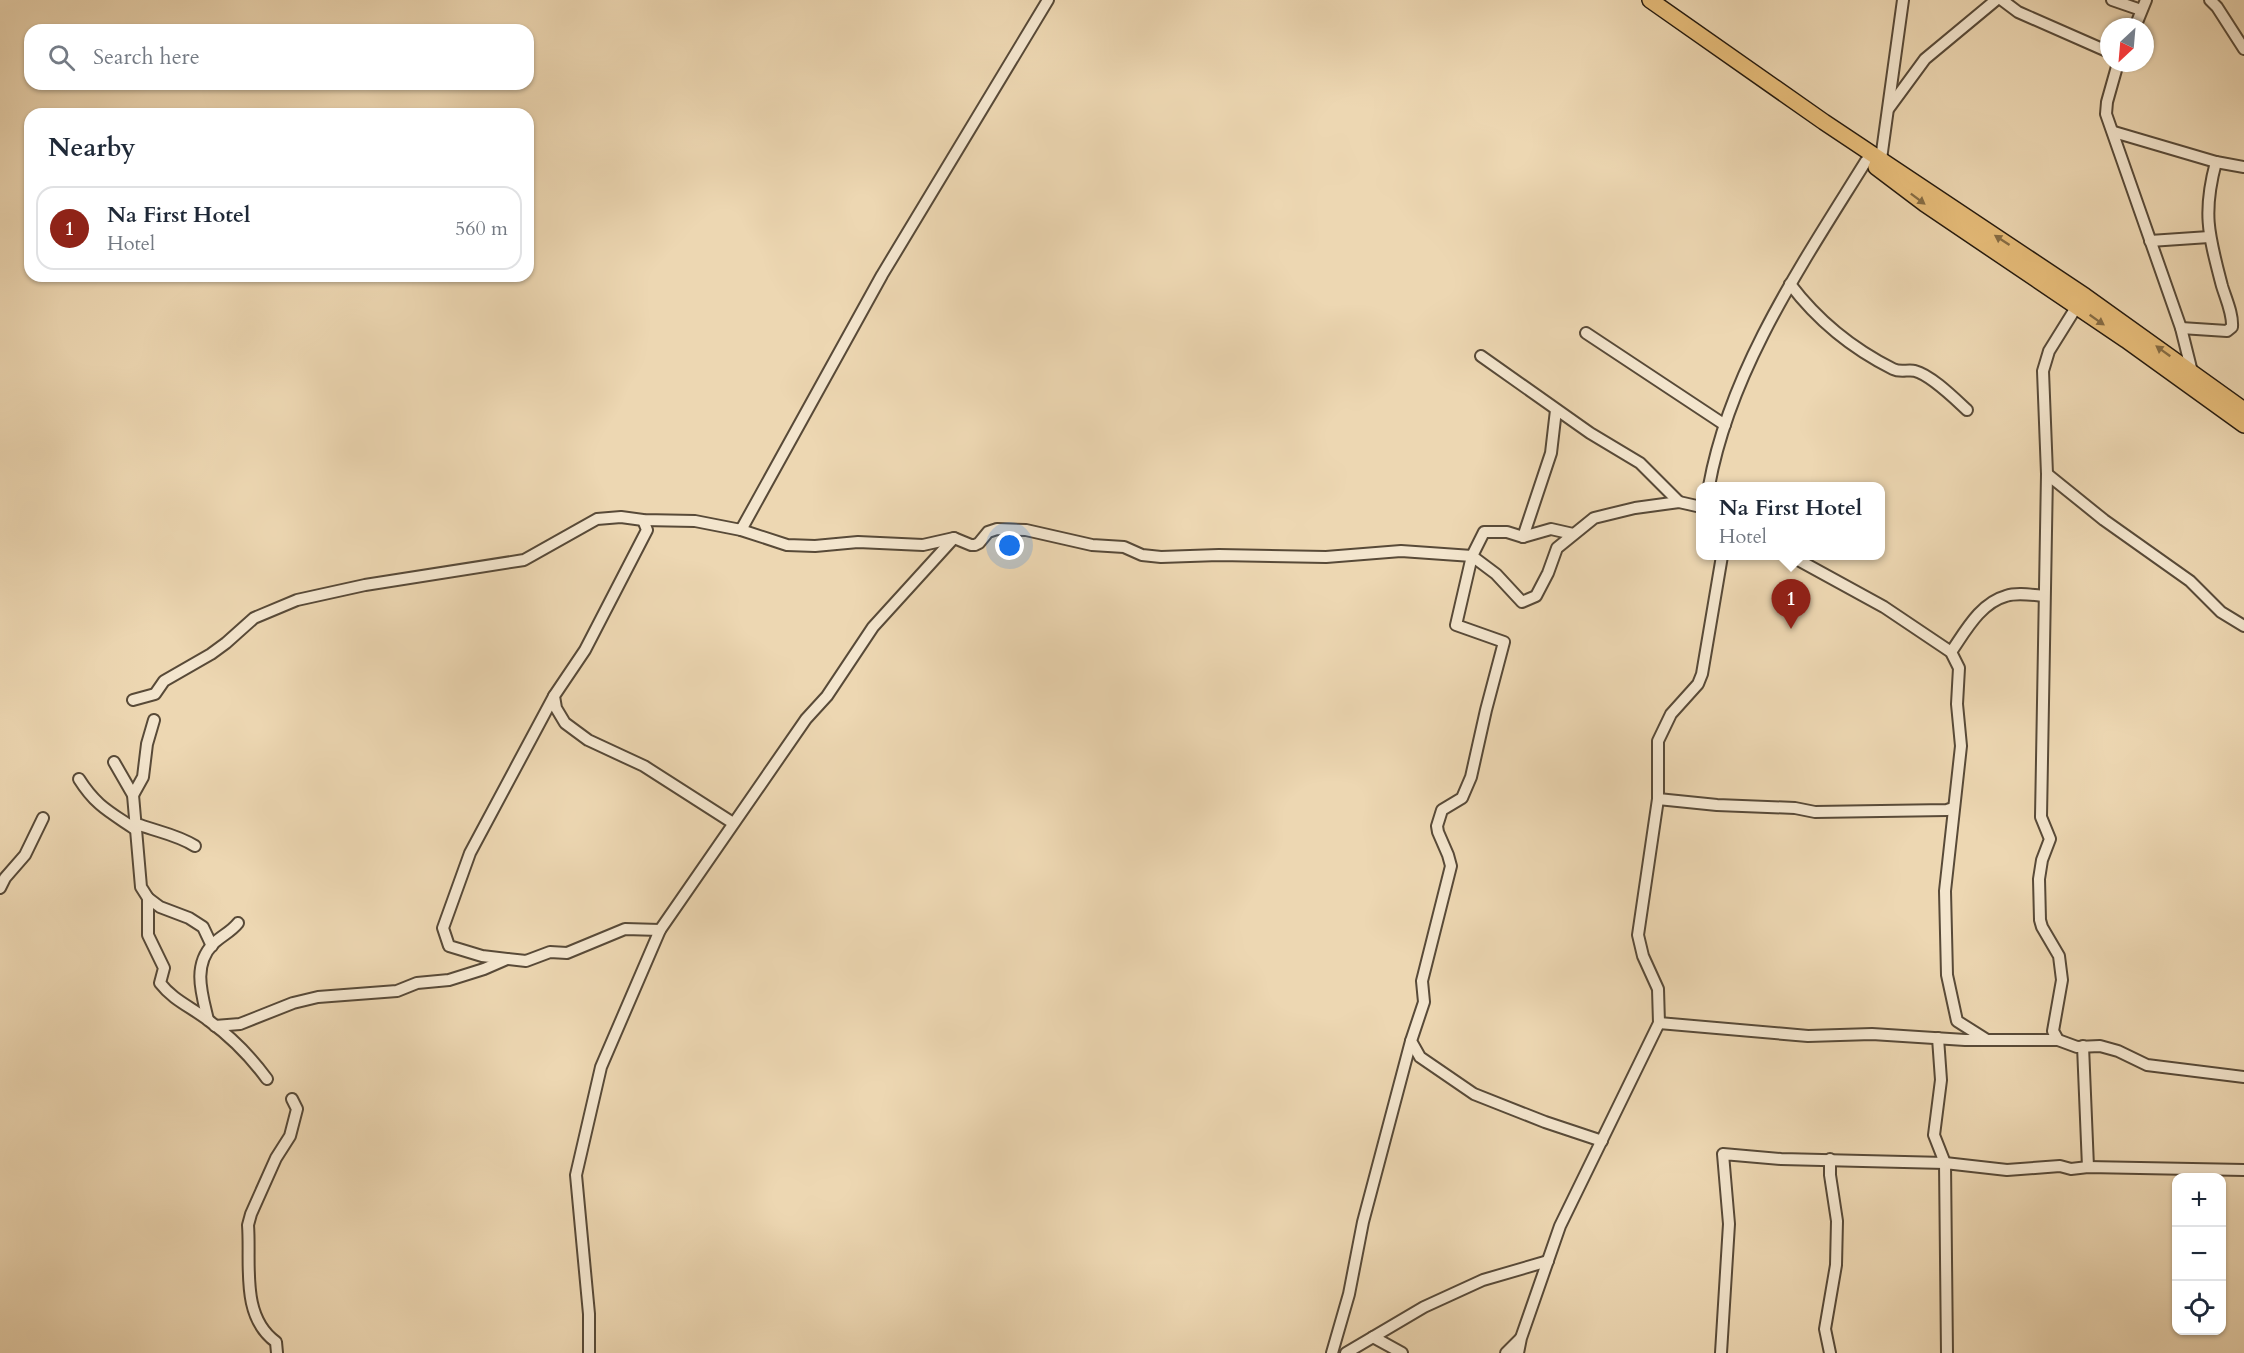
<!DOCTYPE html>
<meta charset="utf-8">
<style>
body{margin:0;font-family:Cardo,serif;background:#f6f6f7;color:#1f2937}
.controls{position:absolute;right:18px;bottom:18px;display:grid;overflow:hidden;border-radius:12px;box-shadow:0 2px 4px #0004}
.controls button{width:54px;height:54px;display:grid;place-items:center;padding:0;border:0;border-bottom:2px solid #e0e1e3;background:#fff;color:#1f2937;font:30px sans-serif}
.compass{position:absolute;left:2100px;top:18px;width:54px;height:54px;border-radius:50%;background:#fff;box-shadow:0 2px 4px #0004;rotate:206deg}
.you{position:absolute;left:1010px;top:546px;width:21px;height:21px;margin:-15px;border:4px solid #fff;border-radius:50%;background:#1a73e8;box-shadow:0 0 0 9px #1a73e833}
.badge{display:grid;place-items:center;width:39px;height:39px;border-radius:50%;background:#8f2418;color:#fff;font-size:20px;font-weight:700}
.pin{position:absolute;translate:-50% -50px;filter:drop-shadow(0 2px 3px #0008)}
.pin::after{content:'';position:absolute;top:32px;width:21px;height:18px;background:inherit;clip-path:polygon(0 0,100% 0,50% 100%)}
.popup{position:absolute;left:1696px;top:482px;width:189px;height:78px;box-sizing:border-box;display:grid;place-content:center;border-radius:12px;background:#fff;filter:drop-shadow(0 2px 4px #0005);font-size:20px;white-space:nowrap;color:#747a83}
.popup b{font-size:22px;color:#1f2937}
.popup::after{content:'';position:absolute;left:50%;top:100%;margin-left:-12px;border:12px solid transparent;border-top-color:#fff}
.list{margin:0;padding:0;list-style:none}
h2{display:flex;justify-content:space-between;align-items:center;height:78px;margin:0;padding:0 24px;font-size:26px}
h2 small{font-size:20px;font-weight:400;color:#747a83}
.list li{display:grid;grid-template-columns:39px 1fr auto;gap:18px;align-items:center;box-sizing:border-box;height:84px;margin:0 12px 12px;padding:0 12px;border:2px solid #e0e1e3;border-radius:18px}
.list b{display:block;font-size:22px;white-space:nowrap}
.list p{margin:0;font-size:20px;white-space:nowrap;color:#747a83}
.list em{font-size:20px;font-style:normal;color:#747a83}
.icon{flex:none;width:33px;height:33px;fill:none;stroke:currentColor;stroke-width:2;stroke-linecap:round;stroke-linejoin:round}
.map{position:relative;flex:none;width:2244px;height:1353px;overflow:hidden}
.search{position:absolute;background:#fff;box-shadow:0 2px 4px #0004;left:24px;top:24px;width:510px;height:66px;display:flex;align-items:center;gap:15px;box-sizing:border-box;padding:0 21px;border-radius:18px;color:#747a83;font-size:22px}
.panel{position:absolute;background:#fff;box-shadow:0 2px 4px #0004;left:24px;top:108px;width:510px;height:174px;border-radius:18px}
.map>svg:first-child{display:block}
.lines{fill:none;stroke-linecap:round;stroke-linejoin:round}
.minor-casing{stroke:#584a38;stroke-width:14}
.highway-casing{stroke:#261b0f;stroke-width:18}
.minor{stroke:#f3e5cd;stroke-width:10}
.highway{stroke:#e6bc79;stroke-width:15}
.oneway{fill:#866c44}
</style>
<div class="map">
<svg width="2244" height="1353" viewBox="0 0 2244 1353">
<rect width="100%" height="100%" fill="#edd7b2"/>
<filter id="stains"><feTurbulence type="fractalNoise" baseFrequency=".00333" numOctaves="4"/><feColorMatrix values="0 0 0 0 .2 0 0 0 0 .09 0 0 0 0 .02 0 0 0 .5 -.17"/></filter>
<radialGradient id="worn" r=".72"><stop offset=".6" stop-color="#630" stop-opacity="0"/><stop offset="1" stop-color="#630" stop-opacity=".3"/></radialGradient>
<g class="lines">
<defs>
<g id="minor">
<path d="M2002 0 2018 12 2109 52"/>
<path d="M2112 0 2141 10"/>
<path d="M2210 0 2217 7 2244 49"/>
<path d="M2135 27 2146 0"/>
<path d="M2118 63 2107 102 2106 114 2181 328 2192 372"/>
<path d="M1889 108 1925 59 1996 0"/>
<path d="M2114 132 2216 162 2244 167"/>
<path d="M1881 159 1903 0"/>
<path d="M2150 241 2209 237"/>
<path d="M1790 284C1818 321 1851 348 1893 369 1901 373 1908 369 1915 371 1931 375 1955 399 1967 410"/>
<path d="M2077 306 2049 351 2043 371 2047 474 2041 817 2050 839 2042 860 2039 879 2040 920 2042 927 2059 956 2062 980 2053 1031 2058 1040 2077 1047 2100 1046 2118 1051 2147 1065 2244 1077"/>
<path d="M2181 328 2227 331 2232 327C2233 314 2226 299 2222 286 2209 236 2202 214 2216 162"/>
<path d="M1586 333 1725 425"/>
<path d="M1481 356 1590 433 1640 463 1679 502"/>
<path d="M2047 474 2104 520 2190 581 2221 612 2244 626"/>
<path d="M1709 486C1730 369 1804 261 1866 161"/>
<path d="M643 520 647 530 585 650 554 696 556 708 565 723 588 740 644 766 733 823"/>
<path d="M741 530 787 545 815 546 858 542 923 545 954 538 971 545H975L979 543 988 532 997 529 1026 530 1092 545 1124 547 1142 555 1161 557 1219 555 1326 557 1401 551 1472 556 1496 574 1522 602 1536 596 1548 573 1557 548 1594 518 1635 508 1679 502 1701 507"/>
<path d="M1573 534 1551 529 1523 537 1507 532H1484L1472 556 1456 625 1504 642 1486 710 1471 777 1462 798 1442 810 1437 826 1438 832 1448 855 1451 866 1422 981 1424 1002 1411 1041 1420 1057 1474 1094 1545 1122 1602 1141"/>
<path d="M1523 537 1551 453 1556 410"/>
<path d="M1791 556 1884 607 1951 652 1959 668 1957 704 1961 746 1945 891 1947 975 1957 1021 1987 1040"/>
<path d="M1951 652C1965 632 1980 603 2006 596 2017 592 2033 595 2044 596"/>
<path d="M554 696 470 853 443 928 449 946 482 956 526 961 550 952 567 953 625 929 660 930"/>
<path d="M133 700 155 694 164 681 211 654 226 643 254 618 297 600 365 585 524 560 597 519 621 517 643 520 695 521 741 530 882 275 1048 0"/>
<path d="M114 762 133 795 141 887 148 898V935L164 968 160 983C173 1000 191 1007 208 1020 230 1036 251 1057 267 1079"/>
<path d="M79 779C96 806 110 812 135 829L140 825C159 832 178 835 195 846"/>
<path d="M133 795 143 777 147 744 154 720"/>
<path d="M1658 799 1717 805 1795 808 1815 812 1947 810 1953 808"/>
<path d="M0 888 5 878 25 855 43 818"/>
<path d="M148 898 160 907 189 918 203 927 212 946"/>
<path d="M208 1020C202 994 192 966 213 944 221 936 231 932 238 923"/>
<path d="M1659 1023 1808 1036 1872 1034 1965 1040H2058"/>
<path d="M215 1026 240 1024 293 1003 318 997 397 991 417 983 449 980 484 969 507 959"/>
<path d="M2083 1046 2088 1167"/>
<path d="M1373 1337 1402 1353"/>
<path d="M277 1353 276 1342C240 1316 251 1264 248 1225L251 1214 276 1158 290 1136 297 1109 292 1099"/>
<path d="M589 1353V1314L576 1175 601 1067 660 930 806 719 827 696 873 627 954 538"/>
<path d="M1332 1353 1349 1294 1363 1222 1411 1041"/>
<path d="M1346 1353 1424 1307 1483 1280 1548 1261"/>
<path d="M1506 1353 1520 1339"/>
<path d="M1518 1353 1521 1338 1560 1226 1659 1023 1658 989 1643 956 1638 935 1658 799V741L1671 714 1698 684 1702 674 1722 556"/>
<path d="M1721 1353 1729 1224 1723 1154 1781 1159 1945 1163 1934 1135 1941 1080 1938 1038"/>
<path d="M1830 1353 1825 1329 1836 1265 1837 1221 1830 1175V1159"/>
<path d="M1947 1353 1945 1163 2007 1170 2060 1166 2071 1169 2088 1167 2244 1170"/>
</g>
<g id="highway">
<path d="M1650 0 1824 122 2085 296 2244 410"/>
<path d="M1876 167 1925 204 2126 340 2244 425"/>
</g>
</defs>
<!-- minor casing -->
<use href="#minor" class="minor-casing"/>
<!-- highway casing -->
<use href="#highway" class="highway-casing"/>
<!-- minor -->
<use href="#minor" class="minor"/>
<!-- highway -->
<use href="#highway" class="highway"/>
</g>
<!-- one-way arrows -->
<defs><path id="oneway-solid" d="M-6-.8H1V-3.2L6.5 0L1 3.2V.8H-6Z" transform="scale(1.5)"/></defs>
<g class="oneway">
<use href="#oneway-solid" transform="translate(1918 199) rotate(37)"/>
<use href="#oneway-solid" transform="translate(2002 240) rotate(-147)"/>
<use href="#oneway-solid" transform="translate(2097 320) rotate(35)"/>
<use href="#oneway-solid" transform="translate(2163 351) rotate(-144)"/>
</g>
<rect width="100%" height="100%" filter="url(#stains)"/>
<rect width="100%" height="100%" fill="url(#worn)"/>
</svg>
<div class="controls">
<button>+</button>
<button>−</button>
<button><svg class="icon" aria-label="locate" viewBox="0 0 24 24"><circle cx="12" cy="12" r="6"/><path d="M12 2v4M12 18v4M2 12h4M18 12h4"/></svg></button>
</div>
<svg class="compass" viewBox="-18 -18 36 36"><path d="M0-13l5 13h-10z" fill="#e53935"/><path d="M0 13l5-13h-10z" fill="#747a83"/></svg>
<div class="you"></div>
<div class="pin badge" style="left:1791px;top:629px">1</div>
<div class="popup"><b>Na First Hotel</b>Hotel</div>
<div class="search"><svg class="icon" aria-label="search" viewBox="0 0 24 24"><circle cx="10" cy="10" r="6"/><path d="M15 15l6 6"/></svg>Search here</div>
<section class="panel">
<h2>Nearby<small></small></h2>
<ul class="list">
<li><span class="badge">1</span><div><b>Na First Hotel</b><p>Hotel</p></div><em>560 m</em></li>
</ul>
</section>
</div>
